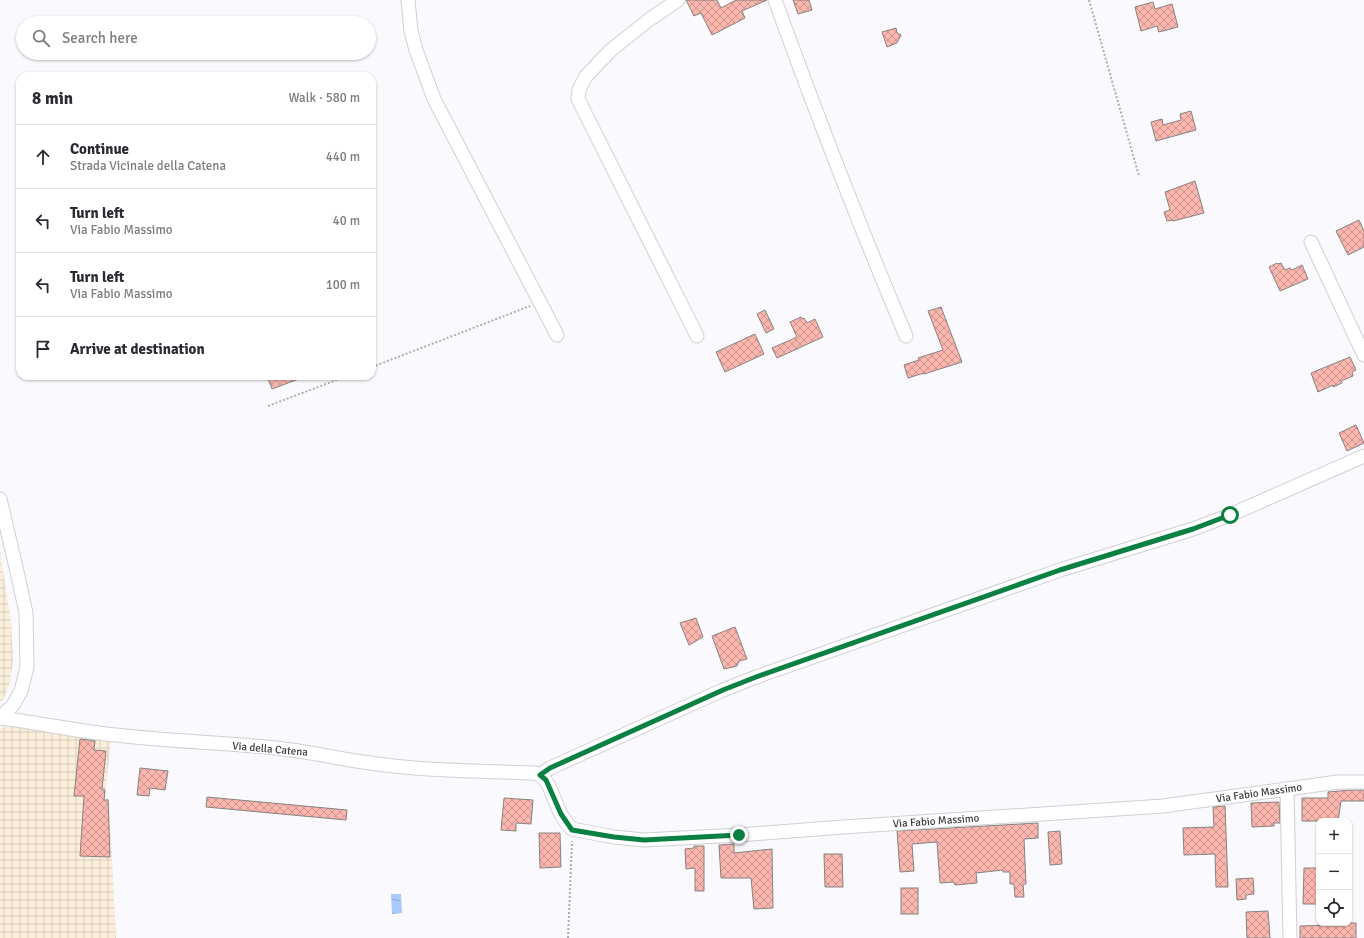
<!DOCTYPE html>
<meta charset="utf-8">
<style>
body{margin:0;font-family:Signika,sans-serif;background:#f2f2f3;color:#2b2b33}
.controls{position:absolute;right:12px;bottom:12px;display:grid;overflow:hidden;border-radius:8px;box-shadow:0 1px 3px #0004}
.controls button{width:36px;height:36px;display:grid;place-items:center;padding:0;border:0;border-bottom:1px solid #e1e1e2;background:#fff;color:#2b2b33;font:20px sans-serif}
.stop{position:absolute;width:12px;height:12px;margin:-9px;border:3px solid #0b8043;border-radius:50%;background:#fff}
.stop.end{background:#0b8043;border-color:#fff;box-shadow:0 1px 4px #0008}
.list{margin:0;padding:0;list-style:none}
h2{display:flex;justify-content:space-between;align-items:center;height:52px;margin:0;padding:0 16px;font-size:17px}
h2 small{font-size:13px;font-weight:400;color:#7c7c81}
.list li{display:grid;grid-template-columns:26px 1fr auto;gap:12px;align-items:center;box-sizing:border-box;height:64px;padding:0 16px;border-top:1px solid #e1e1e2}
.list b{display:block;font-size:15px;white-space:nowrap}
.list p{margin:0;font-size:13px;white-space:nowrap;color:#7c7c81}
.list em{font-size:13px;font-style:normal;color:#7c7c81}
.icon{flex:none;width:22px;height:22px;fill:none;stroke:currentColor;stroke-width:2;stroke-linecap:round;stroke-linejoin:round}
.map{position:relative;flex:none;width:1364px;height:938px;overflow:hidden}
.search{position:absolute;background:#fff;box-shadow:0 1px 3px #0004;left:16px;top:16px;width:360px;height:44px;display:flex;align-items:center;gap:10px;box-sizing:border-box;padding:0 14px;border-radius:22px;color:#7c7c81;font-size:15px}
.panel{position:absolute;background:#fff;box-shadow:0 1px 3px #0004;left:16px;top:72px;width:360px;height:308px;border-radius:12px}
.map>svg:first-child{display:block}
.industrial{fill:url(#industrial-grid)}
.water{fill:url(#water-ripples)}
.building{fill:url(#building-cross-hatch);stroke:#878281}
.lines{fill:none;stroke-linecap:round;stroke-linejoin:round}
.minor-casing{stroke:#cfd0d4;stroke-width:15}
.path{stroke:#aeaeb2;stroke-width:2;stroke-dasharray:2 2;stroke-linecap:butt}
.minor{stroke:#fff;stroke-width:13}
.route{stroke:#0b8043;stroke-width:5}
.labels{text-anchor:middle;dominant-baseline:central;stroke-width:3;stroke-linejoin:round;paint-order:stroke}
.street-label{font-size:11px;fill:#3c3c3e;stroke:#fff}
</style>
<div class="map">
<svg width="1364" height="938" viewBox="0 0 1364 938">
<defs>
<pattern id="industrial-grid" width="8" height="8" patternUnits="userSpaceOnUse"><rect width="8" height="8" fill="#fbeeda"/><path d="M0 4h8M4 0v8" fill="none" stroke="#d8cdbc"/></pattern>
<pattern id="water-ripples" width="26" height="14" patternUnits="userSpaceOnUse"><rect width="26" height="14" fill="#a8cafd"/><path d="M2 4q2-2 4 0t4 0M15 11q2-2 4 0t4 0" fill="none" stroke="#8aa5ce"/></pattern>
<pattern id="building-cross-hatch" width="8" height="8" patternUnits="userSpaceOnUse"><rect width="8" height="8" fill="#fbb6ae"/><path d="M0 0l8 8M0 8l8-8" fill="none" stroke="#cc958f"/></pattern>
</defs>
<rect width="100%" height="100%" fill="#f9f9fe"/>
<!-- industrial -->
<g class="industrial">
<path d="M0 552 11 621 13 661 10 683 4 698 0 702Z"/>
<path d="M14 724 111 738 105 798 109 799 116 938H0V729L6 726Z"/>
</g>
<!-- water -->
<path class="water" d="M391 894H401L402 913 392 914Z"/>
<!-- building -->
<g class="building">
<path d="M686 0H717L721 8 736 0H767L742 11 745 18 712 35 701 13 694 16Z"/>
<path d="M793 0H809L812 10 798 14Z"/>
<path d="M1153 2 1155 9 1172 4 1178 27 1159 32 1157 26 1141 31 1135 7Z"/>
<path d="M896 28 897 33 901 35 897 43 887 47 882 32Z"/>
<path d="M1191 111 1196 130 1156 141 1151 122 1162 119 1163 125 1181 120 1180 114Z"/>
<path d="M1195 181 1204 213 1173 221V220L1167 221 1164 212 1170 210 1165 192Z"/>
<path d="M1359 220 1364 231V247L1348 255 1336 231Z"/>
<path d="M1277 263 1278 264 1281 263 1285 270 1290 268 1292 270 1302 265 1308 279 1280 291 1269 267Z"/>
<path d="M941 307 962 362 924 374V373L908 378 904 365 919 360 918 358 943 350 928 311Z"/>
<path d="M765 310 774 329 766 333 757 314Z"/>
<path d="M801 317 802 319 804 318 807 323 815 319 823 337 777 358 772 348 797 337 790 322Z"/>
<path d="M755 334 764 354 725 372 716 352Z"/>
<path d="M1350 357 1356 370 1352 372 1353 376 1341 381 1342 383 1333 387V385L1318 392 1311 373Z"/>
<path d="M267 376H304V377L272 389Z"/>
<path d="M1356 425 1364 443 1347 451 1339 433Z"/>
<path d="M696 618 703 637 689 645 680 623Z"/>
<path d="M735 627 747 659 739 661 737 666 724 669 712 636Z"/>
<path d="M80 739 95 741 94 750 106 751 102 789 105 790 104 800H108L110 857 80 856 84 796H74Z"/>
<path d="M140 768 168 771 165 790 150 788 149 796 137 795Z"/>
<path d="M1351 790H1364V801H1341L1338 821H1302V798H1328V792Z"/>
<path d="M207 797 347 810 346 820 206 807Z"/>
<path d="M504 798 533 800 531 824 516 823V831L501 830Z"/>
<path d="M1279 802 1280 823H1274V826L1252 827 1251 803Z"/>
<path d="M1225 806 1228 887H1216L1215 854 1184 855 1183 828 1214 827 1213 807Z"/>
<path d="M1038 823V838L1024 839 1026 884H1023L1024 897H1015L1014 884H1010V872H1003V870L976 873 977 883 955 885 954 882 940 883 937 842 912 844 914 871 900 872 897 831Z"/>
<path d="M1060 831 1062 864 1050 865 1048 832Z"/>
<path d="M539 833H560L561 867 540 868Z"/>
<path d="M734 844V853L772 849 773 908 754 909 751 878H721L719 845Z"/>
<path d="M694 846H704V891H695V868L686 869 685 849 694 848Z"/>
<path d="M824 854H842L843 887H825Z"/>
<path d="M1304 868H1319L1318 904H1303Z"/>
<path d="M1253 878 1254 894 1246 895V899L1237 900 1236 879Z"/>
<rect x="901" y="888" width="17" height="26"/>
<path d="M1268 911 1270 938H1247L1246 912Z"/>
<path d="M1335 923H1356V938H1300V926L1335 925Z"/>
</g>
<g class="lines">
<defs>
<g id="minor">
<path d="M408 0 411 31 416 50 434 99 557 335"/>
<path d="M678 0 650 19 611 50 586 76 579 90 578 99 697 336"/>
<path d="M775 0C816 113 859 225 906 336"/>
<path d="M1311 242 1364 355"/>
<path d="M0 499 18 576 26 613 27 667 21 691 13 705 0 718"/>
<path d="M0 718C33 722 66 729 99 733 158 741 217 742 276 748 306 751 334 758 363 762 420 771 478 771 535 773 551 778 553 801 561 814 564 820 568 825 572 829L614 837 644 840 739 835 843 827 1163 806 1338 782H1364"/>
<path d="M540 775 550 768 723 690 756 677 1060 570 1193 529 1230 515 1364 456"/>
<path d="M1287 789 1290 938"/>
</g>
</defs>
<!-- minor casing -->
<use href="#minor" class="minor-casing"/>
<!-- path -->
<g class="path">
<path d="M1089 0 1139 176"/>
<path d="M372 367 530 306"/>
<path d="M268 406 347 376"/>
<path d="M568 938 572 841"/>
</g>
<!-- minor -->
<use href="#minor" class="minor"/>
</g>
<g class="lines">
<!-- route -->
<path class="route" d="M739 835 644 840 614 837 572 830 561 814 546 780 540 775 550 768 723 690 756 677 1060 570 1193 529 1230 515"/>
</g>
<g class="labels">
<!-- street labels -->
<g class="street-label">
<text transform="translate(270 749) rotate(5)">Via della Catena</text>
<text transform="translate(1259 793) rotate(-8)">Via Fabio Massimo</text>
<text transform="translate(936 821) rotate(-4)">Via Fabio Massimo</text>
</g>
</g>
</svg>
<div class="controls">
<button>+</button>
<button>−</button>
<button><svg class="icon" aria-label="locate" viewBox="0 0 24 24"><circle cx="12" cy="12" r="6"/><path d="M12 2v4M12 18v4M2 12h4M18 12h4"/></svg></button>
</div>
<div class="stop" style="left:1230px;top:515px"></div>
<div class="stop end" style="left:739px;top:835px"></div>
<div class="search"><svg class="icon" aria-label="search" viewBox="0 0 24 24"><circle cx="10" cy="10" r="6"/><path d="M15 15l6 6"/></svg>Search here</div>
<section class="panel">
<h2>8 min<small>Walk · 580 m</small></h2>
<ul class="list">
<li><svg class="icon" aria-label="ahead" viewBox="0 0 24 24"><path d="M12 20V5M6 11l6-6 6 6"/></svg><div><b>Continue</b><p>Strada Vicinale della Catena</p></div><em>440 m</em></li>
<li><svg class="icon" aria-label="left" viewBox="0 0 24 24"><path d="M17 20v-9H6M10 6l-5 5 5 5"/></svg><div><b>Turn left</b><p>Via Fabio Massimo</p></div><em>40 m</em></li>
<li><svg class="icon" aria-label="left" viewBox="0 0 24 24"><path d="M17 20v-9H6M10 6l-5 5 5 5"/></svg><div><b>Turn left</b><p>Via Fabio Massimo</p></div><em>100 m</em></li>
<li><svg class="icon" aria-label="arrive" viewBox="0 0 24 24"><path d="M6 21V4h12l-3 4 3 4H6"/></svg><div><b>Arrive at destination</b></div></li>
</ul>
</section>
</div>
